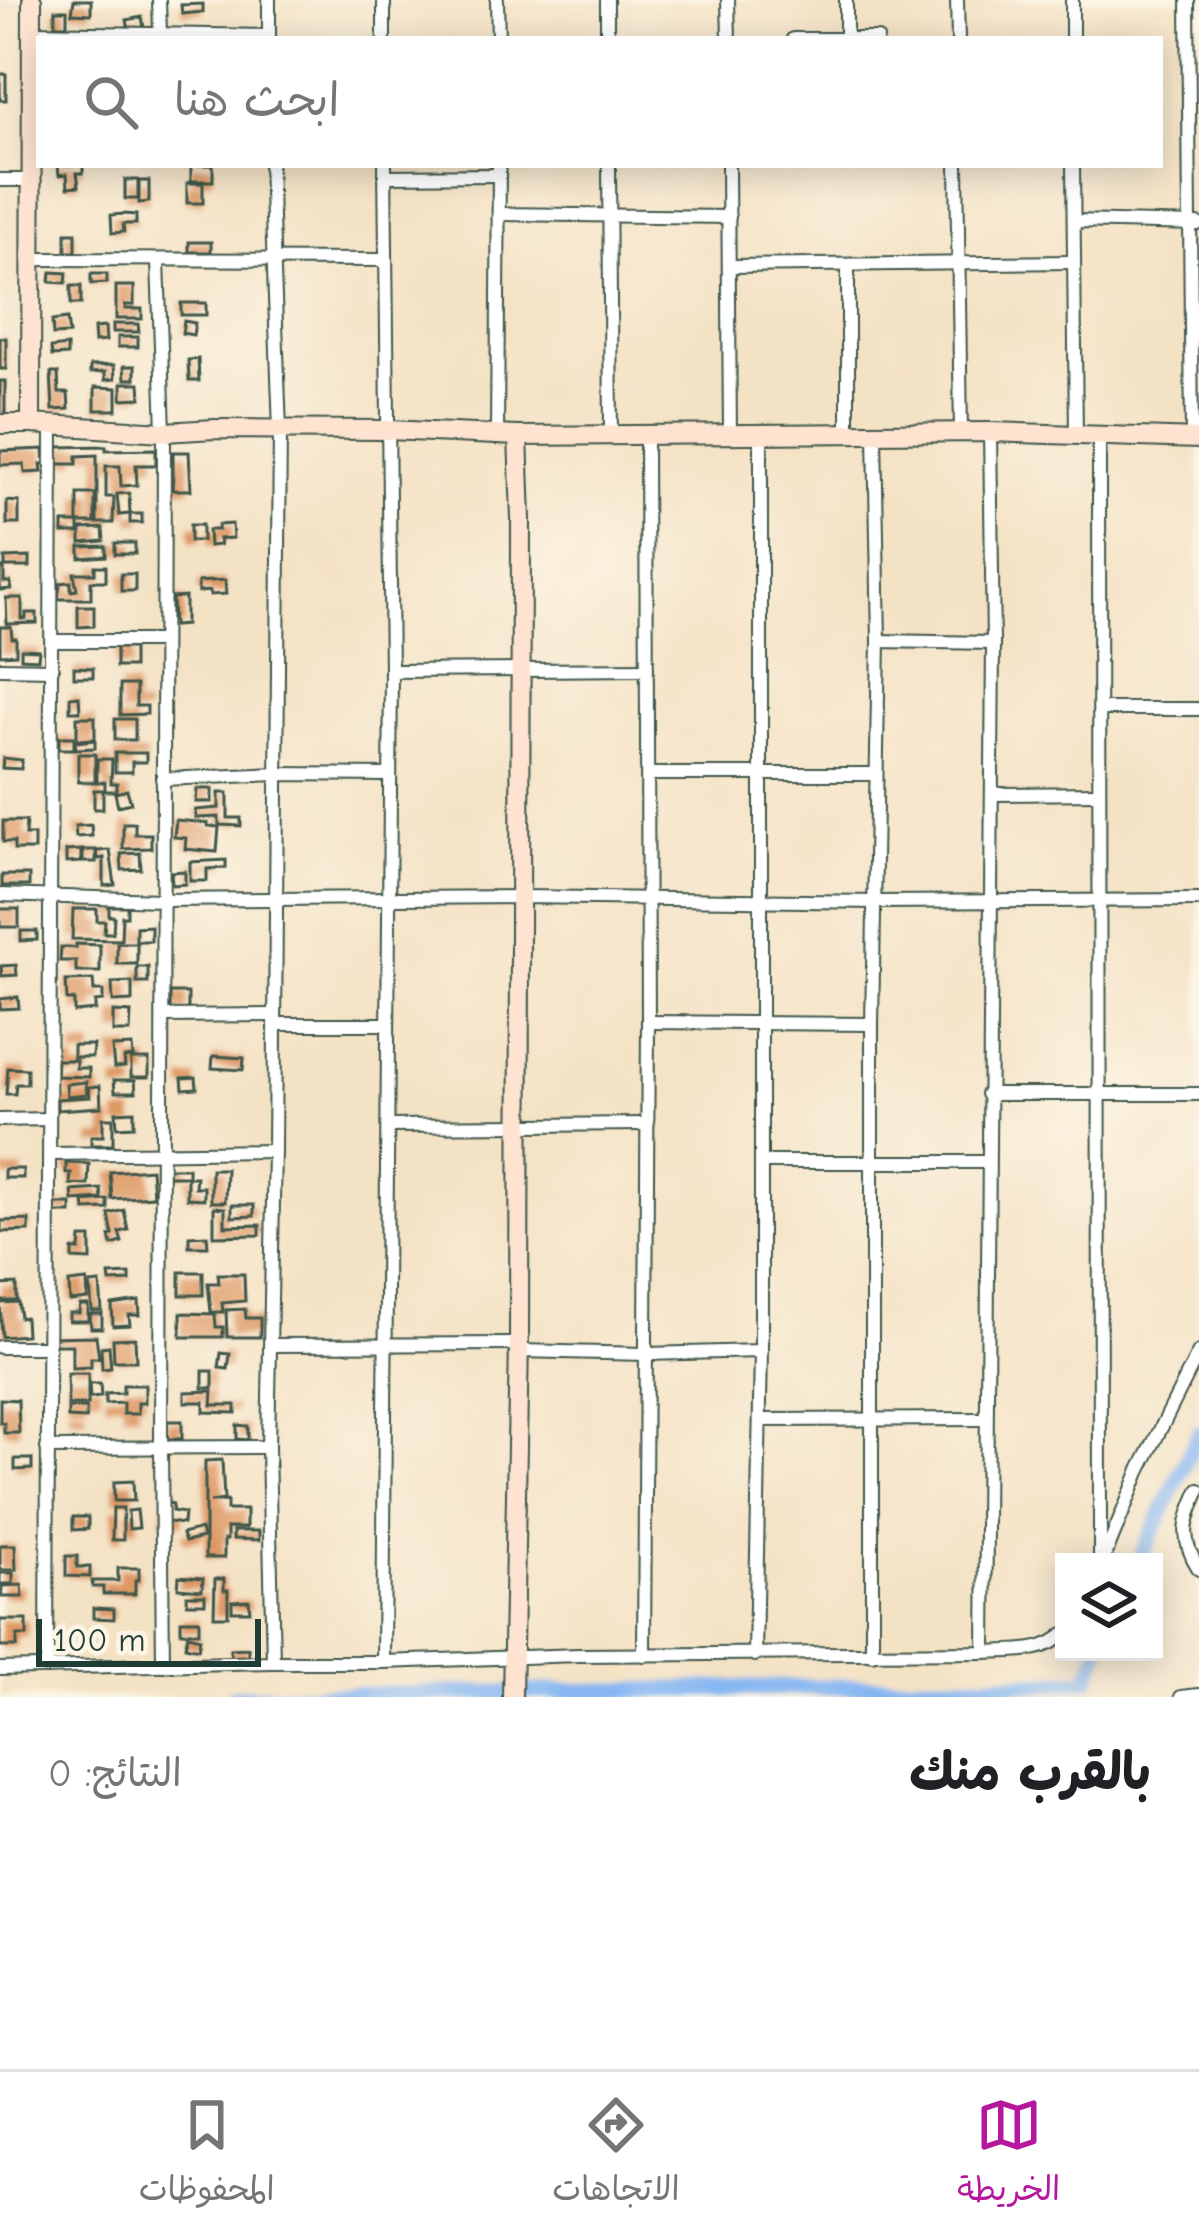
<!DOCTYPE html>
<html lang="ar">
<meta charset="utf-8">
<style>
body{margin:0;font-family:"Comic Neue","Playpen Sans Arabic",sans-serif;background:#f6f6f6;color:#202124;direction:rtl}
.controls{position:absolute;right:36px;bottom:36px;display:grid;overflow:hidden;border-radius:0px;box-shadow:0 6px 30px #0003}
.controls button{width:108px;height:108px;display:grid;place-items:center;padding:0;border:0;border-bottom:3px solid #e0e0e0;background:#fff;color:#202124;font:60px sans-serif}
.scale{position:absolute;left:36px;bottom:30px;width:225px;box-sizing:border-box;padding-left:12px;border:6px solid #1f3d34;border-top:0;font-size:33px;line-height:42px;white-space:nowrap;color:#1f3d34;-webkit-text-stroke:9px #fcf5e5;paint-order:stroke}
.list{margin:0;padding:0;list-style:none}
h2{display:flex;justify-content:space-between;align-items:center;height:156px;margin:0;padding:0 48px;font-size:51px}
h2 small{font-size:39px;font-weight:400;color:#757577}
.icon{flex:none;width:66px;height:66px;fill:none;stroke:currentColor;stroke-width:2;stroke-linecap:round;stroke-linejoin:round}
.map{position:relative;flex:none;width:1199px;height:1697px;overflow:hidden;direction:ltr}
.search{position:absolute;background:#fff;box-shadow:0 6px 30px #0003;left:36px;right:36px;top:36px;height:132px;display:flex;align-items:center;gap:30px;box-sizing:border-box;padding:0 42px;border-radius:0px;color:#757577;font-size:45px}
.sheet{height:372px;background:#fff}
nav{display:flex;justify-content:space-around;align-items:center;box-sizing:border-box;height:168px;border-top:3px solid #e0e0e0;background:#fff;font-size:33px;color:#757577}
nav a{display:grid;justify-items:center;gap:6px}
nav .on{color:#b5179e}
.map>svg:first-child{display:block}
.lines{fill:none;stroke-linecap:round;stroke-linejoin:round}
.canal{stroke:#87b7f3;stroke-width:16}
.building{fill:#de9864}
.street-casing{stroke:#3f564a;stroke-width:16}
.secondary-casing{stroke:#3f564a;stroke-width:22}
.street{stroke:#fff;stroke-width:12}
.secondary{stroke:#fee3d1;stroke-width:18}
</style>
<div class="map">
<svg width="1199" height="1697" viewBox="0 0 1199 1697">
<rect width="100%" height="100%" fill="#fcf5e5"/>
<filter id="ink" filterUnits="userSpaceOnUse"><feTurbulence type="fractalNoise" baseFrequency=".00833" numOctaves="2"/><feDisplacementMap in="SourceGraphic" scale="24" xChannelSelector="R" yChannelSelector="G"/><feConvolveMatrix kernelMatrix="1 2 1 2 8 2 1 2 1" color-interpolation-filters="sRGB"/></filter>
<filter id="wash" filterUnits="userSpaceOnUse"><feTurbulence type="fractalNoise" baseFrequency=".004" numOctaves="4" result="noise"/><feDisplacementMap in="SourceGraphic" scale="48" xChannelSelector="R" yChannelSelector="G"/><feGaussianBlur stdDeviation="2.7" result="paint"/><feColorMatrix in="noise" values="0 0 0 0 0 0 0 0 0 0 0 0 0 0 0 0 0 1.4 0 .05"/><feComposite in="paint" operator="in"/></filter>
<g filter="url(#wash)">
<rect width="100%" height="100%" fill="#f4e2c5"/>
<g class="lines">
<!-- canal -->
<g class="canal">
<path d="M1139 1562 1199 1433"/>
<path d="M233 1697 1044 1683 1088 1679 1099 1652"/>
</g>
</g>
<g id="blocks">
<!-- building -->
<g class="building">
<path d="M74 0H91V14L72 13Z"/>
<path d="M203 4V12L182 14 181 5Z"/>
<rect x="55" y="10" width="12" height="15"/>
<path d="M142 17 144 28 129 30 127 20Z"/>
<rect x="0" y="74" width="6" height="26"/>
<path d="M58 165H83V173H77L79 186 68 187 67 174 59 175Z"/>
<rect x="191" y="165" width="22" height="16"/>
<rect x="125" y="180" width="13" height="19"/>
<path d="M139 181H149V202L139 203Z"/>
<rect x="187" y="183" width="16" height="20"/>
<path d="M123 214 136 215V224H123L124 232 112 233 111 215Z"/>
<rect x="66" y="233" width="10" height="19"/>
<rect x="189" y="242" width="22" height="10"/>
<path d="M51 272 67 273 66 283 50 282Z"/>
<path d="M91 274H107V283L91 284Z"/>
<rect x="71" y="286" width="10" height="18"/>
<path d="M116 286H134V305H125V309H142V319H116Z"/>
<rect x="181" y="303" width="25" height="12"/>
<path d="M67 319 69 334 53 335 52 321Z"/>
<path d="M184 321 195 323 193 335 182 333Z"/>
<path d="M113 324H138L139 332H113Z"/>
<path d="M105 327 106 341 95 342 94 328Z"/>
<rect x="118" y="337" width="20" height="10"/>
<rect x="0" y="338" width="6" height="31"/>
<path d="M67 346V355L52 356 51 348Z"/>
<path d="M198 359 199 381H189L188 360Z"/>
<path d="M114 365 115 379 105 380V372L90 373V366Z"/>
<path d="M124 366H135V379H125Z"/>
<path d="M51 373H58L59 393H68L69 409 53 410Z"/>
<rect x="0" y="381" width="5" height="35"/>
<path d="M122 383H140L141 398 122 399Z"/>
<path d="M95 387 117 388V410H95Z"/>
<path d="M106 446V450L156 449V465H136L137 485 121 486 120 466H106V497H114L113 523H97V455L77 456V464H57V447Z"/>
<path d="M44 449 45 464H41L42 472 25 473 24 464 0 465V451Z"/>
<path d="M173 452H189L191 490H173Z"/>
<path d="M129 493 130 514H142V523H130V514L119 515 117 494Z"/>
<rect x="78" y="494" width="17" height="29"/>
<path d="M7 501 19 502V524H7Z"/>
<rect x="63" y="523" width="16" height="10"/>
<path d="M232 524 233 538 219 539 220 545 209 546 208 530H218V525Z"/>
<rect x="190" y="525" width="12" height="16"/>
<path d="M103 528 104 541 81 543V529Z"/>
<rect x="115" y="543" width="20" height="11"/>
<path d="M106 546V556L80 558V547Z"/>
<path d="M30 557V567H5V558Z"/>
<path d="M95 566H106V581H91V599H58L60 583 71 582V591L77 590 74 573H95Z"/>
<path d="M0 568H4V582H10L11 589 0 590Z"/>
<rect x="121" y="574" width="14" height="17"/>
<path d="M225 580 226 594 210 595V591L198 592V582Z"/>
<path d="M185 597V625L173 626 172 598Z"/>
<path d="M6 598H22V619H26V613H37V623L7 624Z"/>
<path d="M78 606H94V626L78 627Z"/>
<path d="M0 627H11L12 638H16V654L0 655Z"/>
<rect x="116" y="648" width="17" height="19"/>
<path d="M21 649 39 650 38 659 21 658Z"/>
<path d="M74 667 93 668V677H74Z"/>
<path d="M120 685H136V706H147V714L120 715Z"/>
<path d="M79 696 80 711H70V697Z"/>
<path d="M77 717H95V739L77 740Z"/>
<rect x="115" y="719" width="20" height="21"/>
<rect x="59" y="737" width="15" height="12"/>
<path d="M95 740V748L76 749 75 742Z"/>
<path d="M115 753H146V762H132V772H115Z"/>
<rect x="78" y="754" width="17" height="28"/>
<path d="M3 758 22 760 21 769 2 768Z"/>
<path d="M97 759H112L111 783H117L116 791H105V782H97Z"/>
<path d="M197 789H212V802H196Z"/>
<rect x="94" y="790" width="9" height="19"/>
<path d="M127 790 131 803 118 806 115 793Z"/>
<path d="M219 793H228V818H241V826L219 825V817L196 818 195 810 219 808Z"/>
<path d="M176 820 208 823V826L219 827 217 852 185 849 186 838 174 837Z"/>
<path d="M3 821H26L25 835H34V850H14V842H3Z"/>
<path d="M123 823H135V834H151V848L123 849Z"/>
<path d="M91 825 92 836 76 837 75 826Z"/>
<path d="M81 850V862L66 863V851Z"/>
<rect x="83" y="850" width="13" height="12"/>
<path d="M110 850 115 885 104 886V858L98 859 97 851Z"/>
<path d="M140 853 141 869 122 870 121 854Z"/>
<path d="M226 860V868L207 869V881H190V862Z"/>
<path d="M185 871V884L172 885 171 872Z"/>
<rect x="2" y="875" width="27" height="11"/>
<path d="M109 906H127V916H122L121 940 72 939 73 909H97V921H105L104 933H113L114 916H109Z"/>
<rect x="0" y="909" width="19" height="18"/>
<path d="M151 926V941H136V927Z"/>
<path d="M21 931H37V940L21 941Z"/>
<rect x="117" y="943" width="20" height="21"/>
<path d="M76 944 100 945V972H76V961H60L61 947 76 948Z"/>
<path d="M16 965 17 975 2 976 1 966Z"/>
<rect x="137" y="967" width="11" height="16"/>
<path d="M93 980 94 991H103V1001L95 1002V1010L74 1012V1000H67L66 981Z"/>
<path d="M132 982V1001L113 1002 112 983Z"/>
<path d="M170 993H188V1010L170 1009Z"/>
<path d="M18 997 19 1008 0 1009V999Z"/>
<path d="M113 1012 131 1013 130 1032H113Z"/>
<path d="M73 1045H93L92 1057H73Z"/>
<path d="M132 1046 133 1057 124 1058 125 1067 114 1068 112 1047Z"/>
<path d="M213 1056 244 1058 243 1070 212 1068Z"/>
<rect x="131" y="1059" width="18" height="18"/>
<path d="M57 1060H76V1068H89V1077L56 1076Z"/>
<path d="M8 1068 27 1069V1084H16L15 1094H6Z"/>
<path d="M196 1077 197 1088 183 1089 182 1078Z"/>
<path d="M114 1080H135L136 1092H115Z"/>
<path d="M86 1082 87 1094 67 1096 66 1084Z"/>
<path d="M100 1086 101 1107 57 1110V1099L90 1097 89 1087Z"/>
<path d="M134 1111V1126L117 1127 116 1112Z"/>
<path d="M103 1118H113V1145H91V1136H103Z"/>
<path d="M66 1163 89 1164 88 1185 70 1184 71 1173H66Z"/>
<rect x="168" y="1168" width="20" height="8"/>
<rect x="4" y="1169" width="19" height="9"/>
<path d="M151 1169 153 1196 112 1199 110 1172Z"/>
<path d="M211 1169H226L225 1202H211Z"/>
<path d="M187 1177H196L195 1187H204V1199L187 1198Z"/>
<path d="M101 1189 102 1199 73 1201 72 1191Z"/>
<path d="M108 1200V1209L85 1210 84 1202Z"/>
<rect x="55" y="1204" width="16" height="9"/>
<path d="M232 1205H254V1216L232 1217Z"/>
<path d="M214 1207 225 1208V1226L260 1225V1235L214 1236Z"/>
<path d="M124 1210 128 1230 119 1232 122 1242 112 1245 110 1236 113 1235 109 1214Z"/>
<path d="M29 1220V1231L1 1232V1221Z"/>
<path d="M207 1235 208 1246H189V1236Z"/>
<path d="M81 1238H91V1260L73 1259V1250H80Z"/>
<rect x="180" y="1272" width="23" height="23"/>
<path d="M130 1274V1281L110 1282 109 1275Z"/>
<path d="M218 1274H244L245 1301 222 1303 223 1312H211L208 1283H219Z"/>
<path d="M87 1281 88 1299 70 1301 69 1283Z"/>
<path d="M100 1283 102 1311H92L90 1284Z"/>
<path d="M17 1284V1301H0V1285Z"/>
<path d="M139 1301 140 1315H129L130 1325 113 1326 112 1305Z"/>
<path d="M18 1302 20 1318 25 1317 26 1335 2 1337 0 1303Z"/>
<path d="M80 1305H88V1321H69V1313H79Z"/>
<path d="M245 1309 246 1318H260V1337H227L226 1310Z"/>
<path d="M181 1313 215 1314 216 1327H223V1337H181Z"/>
<path d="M90 1314H102V1328H91Z"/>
<path d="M96 1336 99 1358H91V1367L72 1368V1345H49V1337Z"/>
<path d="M135 1338 136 1361H114L113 1339Z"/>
<path d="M109 1346 111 1368 102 1369 101 1347Z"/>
<path d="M221 1353 230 1354 228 1369 219 1368Z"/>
<rect x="203" y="1371" width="10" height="17"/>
<path d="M67 1374H88V1405H68Z"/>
<path d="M89 1384H100L101 1397 90 1398Z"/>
<path d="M123 1385H145V1403H138V1414H123V1403L105 1404V1394L123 1393Z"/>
<path d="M213 1391 212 1405H236V1413L204 1412V1402H185V1392Z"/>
<path d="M0 1399 18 1400 19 1433H4V1423H0Z"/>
<path d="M68 1408H86V1419L68 1418Z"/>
<rect x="167" y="1421" width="15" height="18"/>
<path d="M237 1425 248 1426V1440L237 1439Z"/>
<path d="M15 1459H32V1469L15 1470Z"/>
<path d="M222 1460 224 1500 210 1502 227 1501V1510H246V1528H227V1540H224V1558H205V1461Z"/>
<path d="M133 1481 134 1501H114V1482Z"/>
<path d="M164 1502 173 1504 172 1511 184 1513 183 1524 161 1521Z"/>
<path d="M113 1508H123V1540H112Z"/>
<path d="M137 1510 139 1528 129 1529 128 1511Z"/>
<path d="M73 1517H88V1529L73 1530Z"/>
<path d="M201 1529 203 1538 185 1542 182 1534Z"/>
<path d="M233 1531H259V1540L233 1539Z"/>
<path d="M0 1545H15L16 1570H0Z"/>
<path d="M66 1556H77V1567H90V1577L66 1576Z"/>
<path d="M118 1568H139V1580H135V1594H103V1587H93L92 1581H118Z"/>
<rect x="0" y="1573" width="13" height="11"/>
<path d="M179 1576 203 1578 202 1590 178 1588Z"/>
<path d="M215 1579H224V1590H228V1616H214Z"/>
<path d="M22 1585 23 1597H2V1586Z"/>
<rect x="187" y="1595" width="18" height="8"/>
<path d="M249 1600 250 1611H232V1601Z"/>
<path d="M93 1608 114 1609V1619L93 1618Z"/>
<path d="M0 1620H27V1636H17V1647H0Z"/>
<rect x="181" y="1620" width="18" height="12"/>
<path d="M188 1635 200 1638 198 1649 185 1646Z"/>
<path d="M248 1648V1657L231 1658 230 1649Z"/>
</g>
</g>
</g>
<g filter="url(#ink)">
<use href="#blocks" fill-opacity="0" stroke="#3f564a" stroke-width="3"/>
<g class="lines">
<defs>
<g id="street">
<path d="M159 0 160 33"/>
<path d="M269 0V39"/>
<path d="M384 0V39"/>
<path d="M497 0 498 39"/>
<path d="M607 0V39"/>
<path d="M728 0 729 39"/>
<path d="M846 0V39"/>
<path d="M957 0 958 39"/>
<path d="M1072 0V39"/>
<path d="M1188 0 1192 439"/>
<path d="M33 32 269 36"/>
<path d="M793 39H877"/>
<path d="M270 165 280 430 274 1151 268 1447 273 1662"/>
<path d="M609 165 611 435"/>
<path d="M728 165 730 435"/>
<path d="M957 165 961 433"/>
<path d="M1073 165 1076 435"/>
<path d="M385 176 499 175"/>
<path d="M0 180H32"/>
<path d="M499 214 729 217"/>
<path d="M1074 221 1198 224"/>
<path d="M31 259 385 260"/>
<path d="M158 261 164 432 161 1448 163 1665"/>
<path d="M848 265V434"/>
<path d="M729 266 1074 262"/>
<path d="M497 435 499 165"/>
<path d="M1099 435 1100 1562"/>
<path d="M52 641H163"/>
<path d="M879 641 993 643"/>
<path d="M0 668 52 669"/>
<path d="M391 671 647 669"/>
<path d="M1100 709H1199"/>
<path d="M648 774H876"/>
<path d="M162 779 278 774 389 775"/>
<path d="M992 794 1099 793"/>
<path d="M0 895 162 900 522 897 876 902 1199 900"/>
<path d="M163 1016 274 1015"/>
<path d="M648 1022 872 1024"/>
<path d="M275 1024H386"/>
<path d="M987 1094H1199"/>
<path d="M0 1120 49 1119"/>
<path d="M388 1126 646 1124"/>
<path d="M50 1154 274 1151"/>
<path d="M761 1162H987"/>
<path d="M272 1345 519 1344"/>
<path d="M0 1347H47"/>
<path d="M519 1351 646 1354 761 1351"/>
<path d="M761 1420 986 1419"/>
<path d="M47 1448 268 1447"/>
<path d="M1199 1490C1185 1522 1179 1538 1199 1569"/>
<path d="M1103 1561 1139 1472 1199 1352"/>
<path d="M985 1652 993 643 990 432"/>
<path d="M872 1654V1024L879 641 875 434"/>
<path d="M644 1655 648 1022 646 436"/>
<path d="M755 1655 761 1351V435"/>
<path d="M383 1662 391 671 385 165"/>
<path d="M47 1668 52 425"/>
<path d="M0 1669 273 1662H383L579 1655 985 1652C1013 1650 1043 1654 1064 1634"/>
<path d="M1181 1697 1199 1695"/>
</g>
<g id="secondary">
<path d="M32 0 31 424 164 432 215 429 388 430 518 436 521 519 519 1344 512 1697"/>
<path d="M0 424H31"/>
<path d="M518 436 990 432 1199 439"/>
</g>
</defs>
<!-- street casing -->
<use href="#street" class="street-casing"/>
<!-- secondary casing -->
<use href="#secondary" class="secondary-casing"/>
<!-- street -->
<use href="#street" class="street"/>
<!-- secondary -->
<use href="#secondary" class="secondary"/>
</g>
</g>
</svg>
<div class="controls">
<button><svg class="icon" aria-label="layers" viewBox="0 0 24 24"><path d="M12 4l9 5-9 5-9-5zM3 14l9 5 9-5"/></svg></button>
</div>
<div class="scale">100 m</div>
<div class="search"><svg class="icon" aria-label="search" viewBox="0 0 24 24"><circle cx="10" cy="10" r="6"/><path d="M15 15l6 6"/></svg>ابحث هنا</div>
</div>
<section class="sheet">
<h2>بالقرب منك<small>النتائج: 0</small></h2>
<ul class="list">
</ul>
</section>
<nav>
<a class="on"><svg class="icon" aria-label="map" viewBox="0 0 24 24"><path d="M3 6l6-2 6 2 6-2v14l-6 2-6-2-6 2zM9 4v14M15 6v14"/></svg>الخريطة</a>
<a><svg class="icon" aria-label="directions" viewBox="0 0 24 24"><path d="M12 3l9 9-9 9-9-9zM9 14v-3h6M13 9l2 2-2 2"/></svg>الاتجاهات</a>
<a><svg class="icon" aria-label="saved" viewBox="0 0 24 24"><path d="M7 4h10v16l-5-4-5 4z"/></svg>المحفوظات</a>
</nav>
